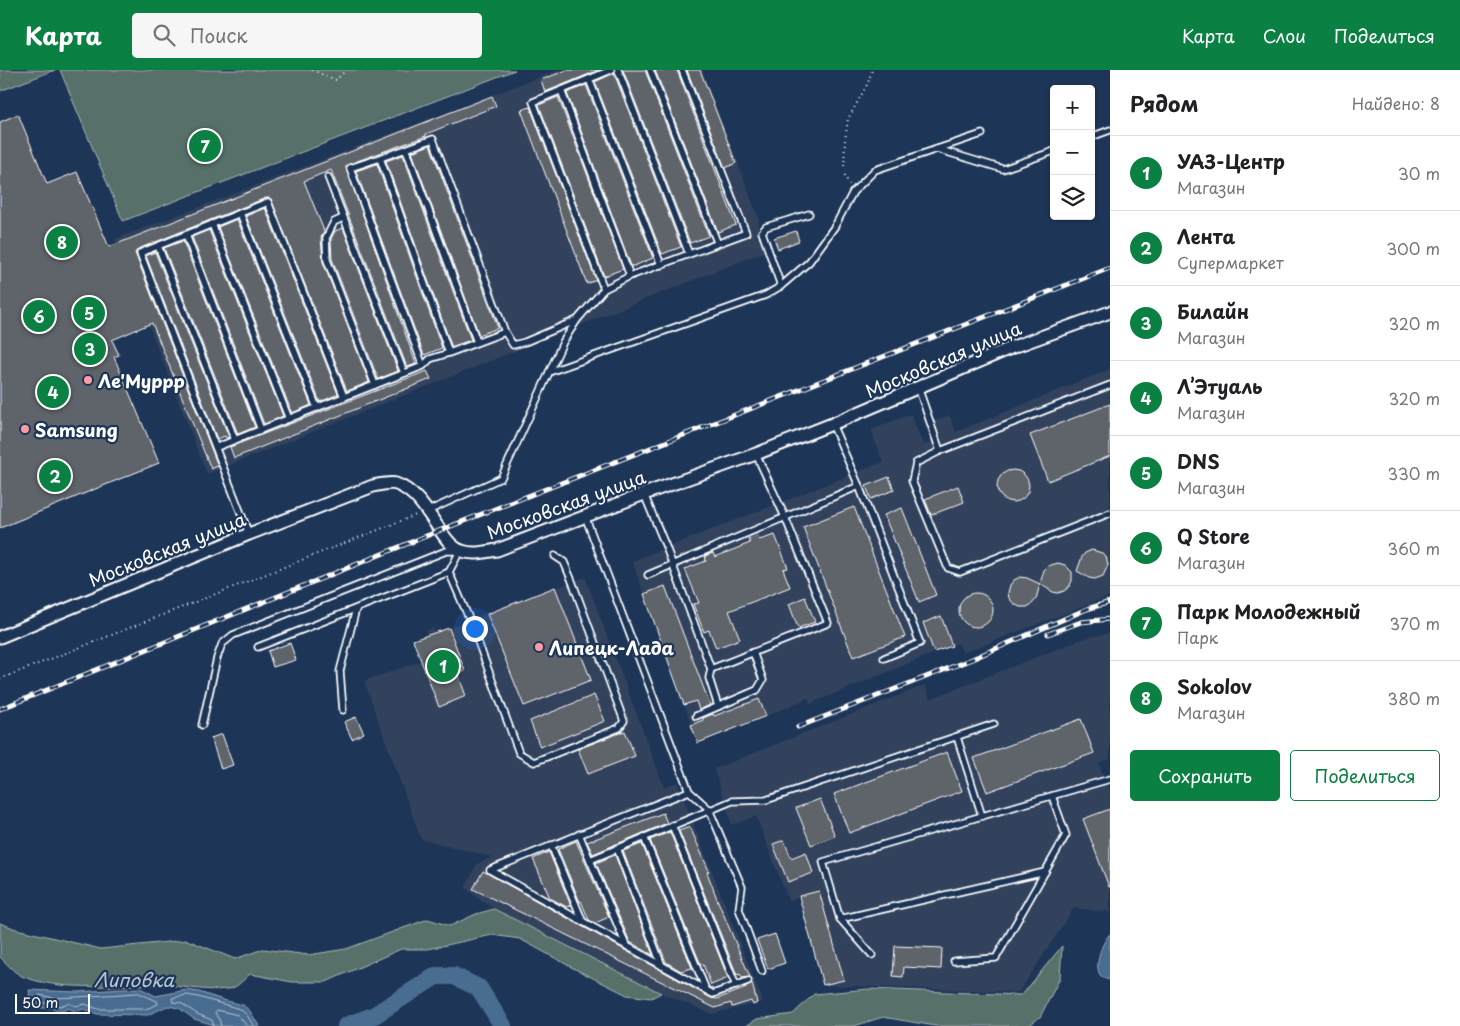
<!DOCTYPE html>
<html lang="ru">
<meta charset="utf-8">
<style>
body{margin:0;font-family:"Playpen Sans",sans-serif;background:#f6f6f6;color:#202124}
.controls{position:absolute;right:15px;top:15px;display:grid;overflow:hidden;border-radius:5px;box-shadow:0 1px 4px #0004}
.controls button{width:45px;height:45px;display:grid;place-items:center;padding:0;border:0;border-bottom:1px solid #e0e0e0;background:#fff;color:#202124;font:25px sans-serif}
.scale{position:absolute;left:15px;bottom:12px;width:75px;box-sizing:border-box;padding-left:5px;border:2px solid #fff;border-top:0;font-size:14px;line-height:18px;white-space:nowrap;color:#fff;-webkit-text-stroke:4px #1d3557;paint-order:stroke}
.you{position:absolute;left:474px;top:558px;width:18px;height:18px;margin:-12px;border:4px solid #fff;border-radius:50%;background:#1a73e8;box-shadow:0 0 0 8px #1a73e833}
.badge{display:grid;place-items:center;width:32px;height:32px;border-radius:50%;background:#0b8043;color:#fff;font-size:16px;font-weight:700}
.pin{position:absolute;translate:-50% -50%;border:2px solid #fff;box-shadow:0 1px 5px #0006}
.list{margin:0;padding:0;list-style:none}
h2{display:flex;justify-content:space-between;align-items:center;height:65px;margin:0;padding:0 20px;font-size:21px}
h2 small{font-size:16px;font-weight:400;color:#757577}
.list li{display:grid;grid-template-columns:32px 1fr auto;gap:15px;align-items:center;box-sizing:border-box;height:75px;padding:0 20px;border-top:1px solid #e0e0e0}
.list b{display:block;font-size:19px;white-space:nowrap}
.list p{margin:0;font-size:16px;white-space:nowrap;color:#757577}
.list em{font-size:16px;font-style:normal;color:#757577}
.actions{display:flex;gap:10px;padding:15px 20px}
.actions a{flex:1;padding:11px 0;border:1px solid #0b8043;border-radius:5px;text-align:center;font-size:18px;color:#0b8043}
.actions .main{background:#0b8043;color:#fff}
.icon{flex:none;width:28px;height:28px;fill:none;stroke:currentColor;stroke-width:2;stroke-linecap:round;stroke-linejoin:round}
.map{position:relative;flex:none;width:1110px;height:956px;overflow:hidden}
header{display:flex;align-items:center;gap:30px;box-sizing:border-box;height:70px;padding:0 25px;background:#0b8043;color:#fff}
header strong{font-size:24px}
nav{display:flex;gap:28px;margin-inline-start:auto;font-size:18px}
.search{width:350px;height:45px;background:#f6f6f6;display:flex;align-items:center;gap:12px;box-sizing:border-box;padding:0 18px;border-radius:5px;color:#757577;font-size:19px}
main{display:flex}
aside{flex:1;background:#fff}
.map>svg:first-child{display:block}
.built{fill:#30435d}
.green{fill:#586f6b;stroke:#acb7b5}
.water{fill:#4a6c91;stroke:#92a7bd}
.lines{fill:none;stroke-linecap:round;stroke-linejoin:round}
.shore{stroke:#b7c4d3;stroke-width:1}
.river{stroke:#4a6c91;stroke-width:18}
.building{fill:#5e646a;stroke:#fff}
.service-casing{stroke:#fff;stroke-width:9}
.minor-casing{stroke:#fff;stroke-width:15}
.path{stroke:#fff;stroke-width:2;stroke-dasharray:1 4;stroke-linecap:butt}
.service{stroke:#1d3557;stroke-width:5.5}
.minor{stroke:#1d3557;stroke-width:11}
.rail-casing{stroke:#fff;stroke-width:5}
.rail{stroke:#1d3557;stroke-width:3;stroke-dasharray:9;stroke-linecap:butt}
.poi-dot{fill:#ff9aa2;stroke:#1d3557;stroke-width:2}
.labels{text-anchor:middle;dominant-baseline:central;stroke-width:4.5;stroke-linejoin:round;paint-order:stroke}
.street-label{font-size:18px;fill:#fff;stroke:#1d3557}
.poi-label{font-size:18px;font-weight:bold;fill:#fff;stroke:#1d3557;text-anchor:start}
.water-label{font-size:19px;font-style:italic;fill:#b7c4d3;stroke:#1d3557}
</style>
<header>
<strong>Карта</strong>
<div class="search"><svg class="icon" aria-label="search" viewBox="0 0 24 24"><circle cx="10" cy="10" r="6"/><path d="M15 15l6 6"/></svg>Поиск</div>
<nav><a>Карта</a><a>Слои</a><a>Поделиться</a></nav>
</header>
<main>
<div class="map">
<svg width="1110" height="956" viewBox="0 0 1110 956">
<rect width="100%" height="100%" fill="#1d3557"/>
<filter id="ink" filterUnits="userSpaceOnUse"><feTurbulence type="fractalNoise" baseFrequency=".02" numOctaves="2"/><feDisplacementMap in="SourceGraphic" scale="10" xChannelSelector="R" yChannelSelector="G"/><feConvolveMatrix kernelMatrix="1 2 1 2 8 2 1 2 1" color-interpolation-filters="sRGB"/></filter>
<g filter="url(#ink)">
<!-- built -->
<g class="built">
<path d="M558 0H702L759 149 758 162 766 181 207 404 115 169Z"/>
<path d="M1110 299V526L963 583 958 573 810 634 808 628 766 646 698 673 632 491 883 392 871 360 911 344 923 375 939 369 933 352 949 345 956 362Z"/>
<path d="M585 507 664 717 677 712 763 932 712 944 661 923 494 839 465 818 477 794 492 787 421 769 364 611 421 591 413 570 427 565 426 561 433 558 435 563Z"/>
<path d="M1110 563V689L1099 693 1103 708 1108 718 1110 717V842L1074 838 1019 922 823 915 799 827 789 832 756 746 732 755 714 699 925 615 930 629 1085 568Z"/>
</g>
<!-- green -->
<g class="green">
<path d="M0 0H55L0 21Z"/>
<path d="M60 0H515L123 151Z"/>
<path d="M494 839 661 923 651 928 627 925 573 898 520 869 492 865 428 879H401L326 912H292L250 904C244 909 236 919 228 919 204 922 180 915 156 915 114 914 68 922 27 908 16 905 8 895 0 887V853L16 859 101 879 187 870 235 889 263 879 308 885 346 879 428 849 450 856 476 844Z"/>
<path d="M1062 876 1060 908 1040 947 1028 956H935L883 947 854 956H746L757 949 793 944 814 924 869 919 1022 925Z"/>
</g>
<!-- water -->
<g class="water">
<path d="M1110 864V910C1107 909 1104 909 1102 907 1092 899 1102 871 1110 864Z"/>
<path d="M140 918 156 926 187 920 199 922 223 930 243 935 250 941 259 956H218L194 949 179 938 167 936 148 945 97 944 84 939 76 941 68 938 61 942 50 938H40L30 929 29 920 77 922Z"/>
</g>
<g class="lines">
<!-- shore -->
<g class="shore">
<path d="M139 923 157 931 158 934 146 939H98L85 934 76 936 68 933 60 936 51 933H42L37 928 40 925 54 928 77 927Z"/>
<path d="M214 956 212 950 197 944 181 933 173 932 172 928 187 925 198 927 240 939 246 944 254 956"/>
<path d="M221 956 219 949 215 943 217 940 238 945 247 956"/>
</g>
<!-- river -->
<path class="river" d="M346 956 373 946 436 906H454L479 918 503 956"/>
</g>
<!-- building -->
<g class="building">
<path d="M567 0H599L545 22 541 10Z"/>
<path d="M623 0H645L709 166 690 173Z"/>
<path d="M655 0H677L736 155 718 162Z"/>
<path d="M687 0H700L736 93 725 98Z"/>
<path d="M614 3 681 177 662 184 595 12Z"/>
<path d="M586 15 653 188 634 196H631L567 23Z"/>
<path d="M492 26 496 36 426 64V66L349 94 346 97 416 294 407 297 331 100 304 111 324 161 321 168 323 192 369 312 347 321 271 129 266 128 210 150 138 179 135 183 218 396 211 399 152 253 112 270 119 285 114 287 159 393 0 458V52L18 44 47 114 77 102 109 177Z"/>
<path d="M558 27 623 199 604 206 539 35Z"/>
<path d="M530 37 596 210 587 214 521 40Z"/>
<path d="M430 75 498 258 479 265 412 82Z"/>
<path d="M403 85 471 270 453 276 451 275 386 91Z"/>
<path d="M377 94 442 278 424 285 356 101Z"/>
<path d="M265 138 338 324 320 332 246 146Z"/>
<path d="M237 149 311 335 292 343 218 157Z"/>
<path d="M343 158 398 301 378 309 332 189 331 169 335 161Z"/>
<path d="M209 160 283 346 264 354 192 167Z"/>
<path d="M796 161 799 171 778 179 774 168Z"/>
<path d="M183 171 255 357 238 364 164 178Z"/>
<path d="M155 182 229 367 226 368 225 366 217 369 146 186Z"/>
<path d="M427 301 431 309 234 388 230 377Z"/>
<path d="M1110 334V386L1048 411 1030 365Z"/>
<circle cx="1013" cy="416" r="16"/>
<path d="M889 407 894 420 871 429 866 416Z"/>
<path d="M958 416 964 432 931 445 925 429Z"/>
<path d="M854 437 905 567 853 587 803 457Z"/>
<path d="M902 438 936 525 919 532 884 445Z"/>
<path d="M775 465 788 498 783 499 790 517 729 541 740 569 716 578 709 560 704 562 693 534 699 533 685 499 706 491 705 486 713 483 715 487 750 473 748 470 758 466 759 470Z"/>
<path d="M1092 480 1102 483 1106 486 1108 495 1103 506 1095 509 1089 508 1077 501 1082 487 1085 483Z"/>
<path d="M1058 493 1065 495 1072 502V511L1069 517 1064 521 1058 523 1053 522 1040 514 1044 500 1048 496Z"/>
<path d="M1020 507 1027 508 1040 514 1036 529 1032 534 1027 537H1020L1014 534 1009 528 1008 523 1010 515 1014 510Z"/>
<path d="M665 516 710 635 699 640 696 631 684 635 644 524Z"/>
<path d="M555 517 591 610 524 636 487 544Z"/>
<circle cx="976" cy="540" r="17"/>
<path d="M805 527 815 552 798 558 789 534Z"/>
<path d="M941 546 952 576 934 582 923 553Z"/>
<path d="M449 558 465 601 458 604 466 626 439 637 413 570Z"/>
<path d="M290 573 296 590 273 597 268 581Z"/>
<path d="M594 625 605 651 540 677 530 651Z"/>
<path d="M759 629 766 646 698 673 691 655 703 650V648L713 644 714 646Z"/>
<path d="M356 647 364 663 352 669 344 652Z"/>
<path d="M1081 649 1094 683 987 722 974 688Z"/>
<path d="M625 661 635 686 588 704 578 679Z"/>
<path d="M222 664 233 695 221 699 211 668Z"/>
<path d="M947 682 962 721 849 763 834 724Z"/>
<path d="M820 729 835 766 811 775 796 738Z"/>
<path d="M1110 739V817H1109L1083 749Z"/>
<path d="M663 743 667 753 593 784 587 772Z"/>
<path d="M690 757 709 801 707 802 717 829 750 907 742 908 740 904 737 905 679 761Z"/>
<path d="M670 762 728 908 711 915 703 894 701 895 650 770Z"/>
<path d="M784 770 791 788 806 782 813 803 788 812 773 774Z"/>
<path d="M576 771 609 847 595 853 589 850 581 831 580 832 558 779Z"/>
<path d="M642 774 692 898 681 901 666 892 623 781Z"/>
<path d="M549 782 571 836 567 837 550 828 533 789Z"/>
<path d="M615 785 653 885 630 872 596 793Z"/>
<path d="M483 801 711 928 717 929 746 918 745 917 752 913 757 933 753 935 751 931 732 937 731 933 715 938 473 819Z"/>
<path d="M819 821 844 910 823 915 799 826Z"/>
<path d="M775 864 785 893 768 899 757 870Z"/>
<path d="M895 876 942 878 941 899 904 897 903 907 893 906Z"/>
</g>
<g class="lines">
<defs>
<g id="service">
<path d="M618 0 689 184"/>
<path d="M650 0 717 172"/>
<path d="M589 9 661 195"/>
<path d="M561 20 630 206"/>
<path d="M1091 67 1110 60"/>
<path d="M406 79 433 69 505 262 513 275 525 272 577 250"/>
<path d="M937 79 982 64"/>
<path d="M380 88 406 79 477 272"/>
<path d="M328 107 404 303"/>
<path d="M240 143 317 338"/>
<path d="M343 148 334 152 326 168 327 190 375 315"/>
<path d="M212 154 289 349"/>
<path d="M186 165 261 360"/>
<path d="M158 176 235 370"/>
<path d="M781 216 762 162 766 157 809 144"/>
<path d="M604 219 533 32 611 0"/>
<path d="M449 283 505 262"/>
<path d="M549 302 766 225 781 216 809 192 835 156 853 122 875 100 937 79 1003 99 1054 81"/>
<path d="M1110 315 940 381 916 393 912 411 948 498 960 502 1110 443"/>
<path d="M918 317 940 381"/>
<path d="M832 354 859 416 920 573 884 588"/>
<path d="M217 377 423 296 430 289 449 283 380 88 350 98 423 296"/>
<path d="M644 424 666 477 711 599 709 608 718 636"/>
<path d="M428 441 501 408 563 272 577 250 604 219 630 206 746 163 682 0"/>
<path d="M585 446 689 721 709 739 742 817 739 839 762 901"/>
<path d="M249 464 140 183 268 132 344 327"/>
<path d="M648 505 859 416"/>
<path d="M258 577 449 502"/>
<path d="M711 599 828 553 785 447 756 384"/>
<path d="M343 640 340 601 356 539"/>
<path d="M696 646 757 620 763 610 753 582"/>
<path d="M202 655 217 588 222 574 233 565 446 481H460L449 502 471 553 519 683 534 692 619 658 624 651 572 511 564 492 555 486"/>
<path d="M957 667 982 746"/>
<path d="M689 721 490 800 713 924 748 911"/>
<path d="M672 755 736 916"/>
<path d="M579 764 626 875"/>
<path d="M644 767 706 920"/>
<path d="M551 775 583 852"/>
<path d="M617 778 662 896"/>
<path d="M590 790 732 731 766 730 994 654"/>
<path d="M840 849 1045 802"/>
<path d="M872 885 840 849 823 792 1110 709"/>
<path d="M954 891 996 888 1066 765 1052 726"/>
</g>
<path id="minor" d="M0 567 249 464 373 416C379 415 390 412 396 414 428 425 440 475 462 481 474 485 485 482 497 480L644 424 756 384 832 354 1013 277 1110 242"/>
</defs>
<!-- service casing -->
<use href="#service" class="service-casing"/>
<!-- minor casing -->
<use href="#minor" class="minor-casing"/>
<!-- path -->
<g class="path">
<path d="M312 0 336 10 346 0"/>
<path d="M849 115 844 103 845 71 848 49 868 13 872 0"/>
<path d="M0 609 416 445"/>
</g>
<!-- service -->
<use href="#service" class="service"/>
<!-- minor -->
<use href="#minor" class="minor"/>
<defs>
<g id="rail">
<path d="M1048 564 1081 552 1110 549"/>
<path d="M0 639 441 460 1110 198"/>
<path d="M798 657 972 589 1087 539 1110 532"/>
</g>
</defs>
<!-- rail casing -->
<use href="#rail" class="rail-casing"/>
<!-- rail -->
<use href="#rail" class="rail"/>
</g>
</g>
<!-- markers -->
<g class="poi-dot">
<circle cx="88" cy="310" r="5"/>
<circle cx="25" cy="359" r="5"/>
<circle cx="539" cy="577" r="5"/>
</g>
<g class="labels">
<!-- street labels -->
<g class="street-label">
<text transform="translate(943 289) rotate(-23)">Московская улица</text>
<text transform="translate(566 434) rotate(-20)">Московская улица</text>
<text transform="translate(167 479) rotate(-22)">Московская улица</text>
</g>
<!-- poi labels -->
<g class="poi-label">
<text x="98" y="310">Ле'Муррр</text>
<text x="35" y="359">Samsung</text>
<text x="549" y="577">Липецк-Лада</text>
</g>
<!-- water labels -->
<g class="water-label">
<text x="134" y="909">Липовка</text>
</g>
</g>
</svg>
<div class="controls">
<button>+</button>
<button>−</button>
<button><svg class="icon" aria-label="layers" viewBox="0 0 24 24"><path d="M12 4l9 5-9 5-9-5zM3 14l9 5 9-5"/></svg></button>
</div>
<div class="scale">50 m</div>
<div class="you"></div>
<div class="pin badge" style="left:443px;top:596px">1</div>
<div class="pin badge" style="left:55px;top:406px">2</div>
<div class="pin badge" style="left:90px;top:279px">3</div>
<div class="pin badge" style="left:53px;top:322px">4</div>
<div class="pin badge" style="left:89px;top:243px">5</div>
<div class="pin badge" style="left:39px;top:246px">6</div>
<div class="pin badge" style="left:205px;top:76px">7</div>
<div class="pin badge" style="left:62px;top:172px">8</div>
</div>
<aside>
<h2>Рядом<small>Найдено: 8</small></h2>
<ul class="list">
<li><span class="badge">1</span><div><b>УАЗ-Центр</b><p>Магазин</p></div><em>30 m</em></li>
<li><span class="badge">2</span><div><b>Лента</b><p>Супермаркет</p></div><em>300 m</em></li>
<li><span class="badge">3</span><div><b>Билайн</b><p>Магазин</p></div><em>320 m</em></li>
<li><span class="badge">4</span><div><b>Л’Этуаль</b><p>Магазин</p></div><em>320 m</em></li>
<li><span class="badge">5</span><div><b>DNS</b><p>Магазин</p></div><em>330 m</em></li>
<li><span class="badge">6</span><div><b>Q Store</b><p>Магазин</p></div><em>360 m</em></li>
<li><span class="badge">7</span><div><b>Парк Молодежный</b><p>Парк</p></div><em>370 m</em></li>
<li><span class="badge">8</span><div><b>Sokolov</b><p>Магазин</p></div><em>380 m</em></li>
</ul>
<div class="actions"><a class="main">Сохранить</a><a>Поделиться</a></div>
</aside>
</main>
